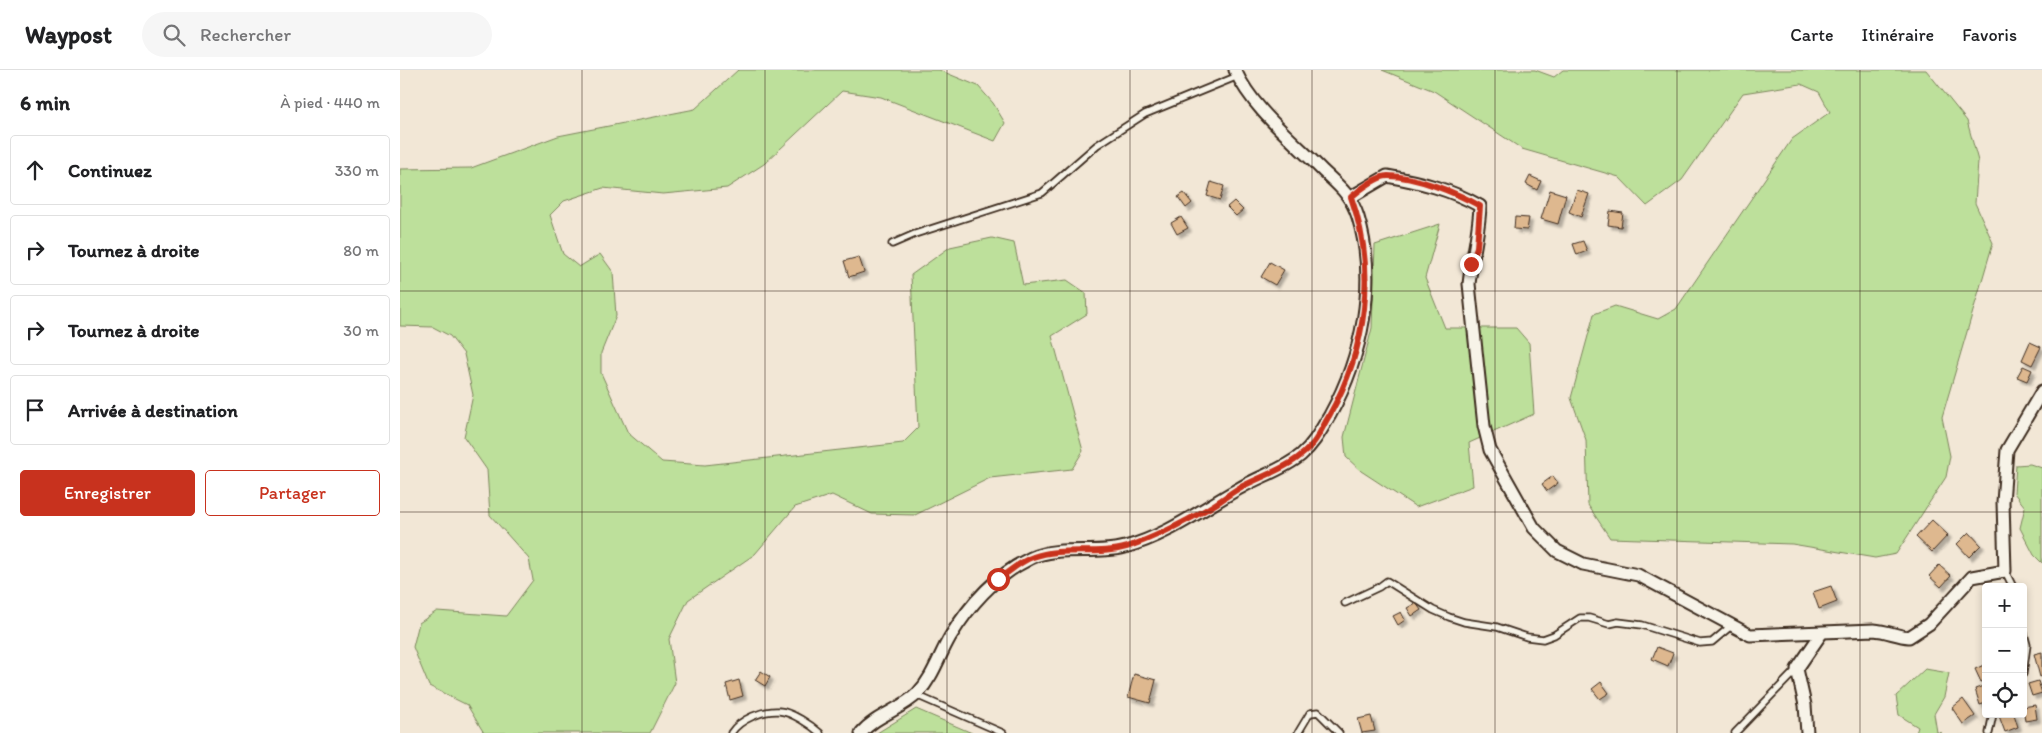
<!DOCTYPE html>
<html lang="fr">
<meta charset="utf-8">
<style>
body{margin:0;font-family:Itim,sans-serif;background:#f6f6f6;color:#202124}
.controls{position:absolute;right:15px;bottom:15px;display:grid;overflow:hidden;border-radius:5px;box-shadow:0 2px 8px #0003}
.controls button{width:45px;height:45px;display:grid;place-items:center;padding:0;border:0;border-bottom:1px solid #e0e0e0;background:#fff;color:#202124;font:25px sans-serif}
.stop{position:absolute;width:15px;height:15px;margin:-11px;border:4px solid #c8321e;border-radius:50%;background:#fff}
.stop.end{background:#c8321e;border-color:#fff;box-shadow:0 1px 5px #0008}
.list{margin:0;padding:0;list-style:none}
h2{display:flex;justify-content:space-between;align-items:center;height:65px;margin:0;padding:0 20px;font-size:21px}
h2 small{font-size:16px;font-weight:400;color:#757577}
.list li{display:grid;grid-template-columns:32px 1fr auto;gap:15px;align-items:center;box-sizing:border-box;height:70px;margin:0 10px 10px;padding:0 10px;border:1px solid #e0e0e0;border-radius:5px}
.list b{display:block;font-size:19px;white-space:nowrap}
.list em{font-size:16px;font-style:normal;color:#757577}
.actions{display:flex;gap:10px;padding:15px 20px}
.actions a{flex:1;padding:11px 0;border:1px solid #c8321e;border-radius:5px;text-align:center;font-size:18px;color:#c8321e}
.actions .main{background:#c8321e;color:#fff}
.icon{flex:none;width:28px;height:28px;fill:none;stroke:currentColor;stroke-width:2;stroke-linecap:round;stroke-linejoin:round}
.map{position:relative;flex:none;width:1642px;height:663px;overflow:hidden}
header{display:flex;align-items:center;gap:30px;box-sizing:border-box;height:70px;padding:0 25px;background:#fff;border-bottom:1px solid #e0e0e0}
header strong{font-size:24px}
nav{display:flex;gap:28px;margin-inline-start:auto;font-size:18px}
.search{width:350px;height:45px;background:#f6f6f6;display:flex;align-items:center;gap:12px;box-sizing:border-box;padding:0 18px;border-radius:28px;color:#757577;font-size:19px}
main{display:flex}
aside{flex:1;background:#fff}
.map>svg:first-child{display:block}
.green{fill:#bde09b;stroke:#7c855c}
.building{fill:#deb88f;stroke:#3b2a1e;filter:url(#shadow)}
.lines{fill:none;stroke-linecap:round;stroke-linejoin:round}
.lane-casing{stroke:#3b2a1e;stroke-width:9}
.street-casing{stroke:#3b2a1e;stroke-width:15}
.lane{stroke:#f7f3e8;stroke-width:5.5}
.street{stroke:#f7f3e8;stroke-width:11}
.route{stroke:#c8321e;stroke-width:6}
.grid{fill:none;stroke:#3b2a1e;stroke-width:1;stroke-opacity:0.55}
</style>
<header>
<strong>Waypost</strong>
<div class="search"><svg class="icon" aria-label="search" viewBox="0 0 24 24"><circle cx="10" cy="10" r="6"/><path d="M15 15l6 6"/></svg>Rechercher</div>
<nav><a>Carte</a><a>Itinéraire</a><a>Favoris</a></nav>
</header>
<main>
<aside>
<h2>6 min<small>À pied · 440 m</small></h2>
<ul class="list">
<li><svg class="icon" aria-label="ahead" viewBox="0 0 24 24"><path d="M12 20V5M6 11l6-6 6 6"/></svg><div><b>Continuez</b></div><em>330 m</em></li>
<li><svg class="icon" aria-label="right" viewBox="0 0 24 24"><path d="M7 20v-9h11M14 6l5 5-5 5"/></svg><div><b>Tournez à droite</b></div><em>80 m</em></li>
<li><svg class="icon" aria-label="right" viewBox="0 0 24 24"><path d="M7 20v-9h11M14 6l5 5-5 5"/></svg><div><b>Tournez à droite</b></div><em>30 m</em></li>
<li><svg class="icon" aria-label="arrive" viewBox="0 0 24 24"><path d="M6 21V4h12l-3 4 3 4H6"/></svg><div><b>Arrivée à destination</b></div></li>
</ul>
<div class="actions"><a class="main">Enregistrer</a><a>Partager</a></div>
</aside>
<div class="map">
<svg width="1642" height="663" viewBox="0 0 1642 663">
<defs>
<filter id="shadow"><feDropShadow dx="3.5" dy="3.5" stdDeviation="1" flood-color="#0004"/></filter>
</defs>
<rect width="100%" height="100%" fill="#f2e7d6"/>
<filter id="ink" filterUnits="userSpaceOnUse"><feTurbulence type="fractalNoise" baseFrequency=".02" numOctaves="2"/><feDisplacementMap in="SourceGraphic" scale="10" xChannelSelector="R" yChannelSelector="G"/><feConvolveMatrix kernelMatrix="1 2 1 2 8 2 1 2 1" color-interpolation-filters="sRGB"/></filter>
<g filter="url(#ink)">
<!-- green -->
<g class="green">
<path d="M338 0H539L578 16 593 33 605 53 595 71 481 27 442 21 364 94 327 118 263 124 203 118 164 131 150 145 163 184 179 197 200 184 213 202 216 246 201 283V303L228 363 262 392 305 395 503 373 518 358 511 205 550 177 592 168 614 173 623 215 667 210 686 223 687 244 652 266 683 381 672 399 590 408 515 445 472 444 432 425 395 437 355 484 288 530 269 569 275 613 250 663H84L67 635 29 616 13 577 19 553 37 541 106 546 133 510 129 489 90 445 87 400 64 367 73 325 64 284 50 266 33 257 0 256V99L71 98 158 66 295 39Z"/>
<path d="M982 0H1135L1154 7 1163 0H1526L1567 51 1578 91 1575 133 1593 173 1542 347 1550 386 1546 407 1496 484 1475 488 1392 474 1210 468 1188 435 1186 370 1171 328 1194 244 1215 236 1258 249 1276 239 1392 69 1430 42 1419 22 1401 14 1343 23 1282 110 1247 136 1219 107 1122 79 1034 21Z"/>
<path d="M1040 154 1025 208 1045 258H1116L1129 273 1134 344 1069 373 1073 416 1016 437 961 401 946 387 944 367 972 258 975 175Z"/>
<path d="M1630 394 1642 398V493L1634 485 1620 458 1625 437 1614 423 1616 395Z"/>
<path d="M1525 599 1549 603 1544 627 1534 644 1537 662 1541 663H1516L1518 657 1499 645 1496 626Z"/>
<path d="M516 639 572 663H477Z"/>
</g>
<!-- building -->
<g class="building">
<path d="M1130 106 1141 111 1137 120 1126 114Z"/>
<path d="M811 112 824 116 820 130 807 126Z"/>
<path d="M1150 120 1166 125 1158 154 1141 149Z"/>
<path d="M1177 120 1189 124 1181 147 1169 142Z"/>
<path d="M784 123 792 133 786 138 778 127Z"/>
<path d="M834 131 843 140 836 146 827 137Z"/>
<path d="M1210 141 1223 143 1221 157 1208 155Z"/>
<path d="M781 147 788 158 777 164 771 153Z"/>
<path d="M1115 147 1129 148 1127 160 1114 159Z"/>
<path d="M1183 171 1187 181 1177 185 1173 174Z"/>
<path d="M459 187 464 202 449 207 444 191Z"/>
<path d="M870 192 884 200 875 215 861 207Z"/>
<path d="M1630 272 1641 277 1632 295 1622 290Z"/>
<path d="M1623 296 1632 300 1627 311 1617 307Z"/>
<path d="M1153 406 1158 413 1147 421 1142 414Z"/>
<path d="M1532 450 1548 465 1532 482 1516 467Z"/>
<path d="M1569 462 1581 475 1569 487 1557 474Z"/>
<path d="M1539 495 1551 506 1541 517 1529 506Z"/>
<path d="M1431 516 1437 532 1419 539 1413 522Z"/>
<path d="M1016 533 1021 540 1012 546 1007 538Z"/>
<path d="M1001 542 1005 550 998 555 993 546Z"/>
<path d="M1257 577 1273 583 1268 596 1252 589Z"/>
<path d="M1642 582V606L1640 607 1634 584Z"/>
<path d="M1586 594V610L1581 612 1575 599Z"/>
<path d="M361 601 370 607 365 616 355 610Z"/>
<path d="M734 604 756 610 750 633 728 627Z"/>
<path d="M339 610 343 626 330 630 326 614Z"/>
<path d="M1638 611 1642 623 1632 626 1628 614Z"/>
<path d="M1201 612 1209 623 1200 629 1192 619Z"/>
<path d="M1586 615V633L1580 635 1575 619Z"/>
<path d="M1563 629 1575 646 1563 654 1552 638Z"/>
<path d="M1635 635 1637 649 1625 651 1623 637Z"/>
<path d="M1605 644H1614L1618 657 1605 662 1599 646Z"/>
<path d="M971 646 975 661 962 663 958 649Z"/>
</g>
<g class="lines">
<defs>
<g id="lane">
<path d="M492 174 515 164 642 123 697 75 745 44 838 6"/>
<path d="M1605 501 1613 517"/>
<path d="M945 533 979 517 987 511 1033 540 1049 547 1064 552 1097 557 1127 567 1143 569 1154 565 1180 548H1189L1209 554 1218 552 1242 555 1300 573 1312 572 1331 556"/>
<path d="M1623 560 1627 575 1623 604"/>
<path d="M516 625 603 663"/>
<path d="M331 663C340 649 363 640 379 641 392 642 411 655 420 663"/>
<path d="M898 663 910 643 918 642 939 663"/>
<path d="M1335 663 1397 599"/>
<path d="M1589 663 1593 644"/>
</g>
<g id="street">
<path d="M951 127 987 106C1020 112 1050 119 1080 136 1079 163 1072 187 1069 214L1084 356 1090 380 1134 458 1157 481 1183 494 1238 505 1350 565 1474 560C1487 561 1497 566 1509 567L1529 554 1572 507 1605 501 1603 432 1607 380 1642 321"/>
<path d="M461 663C476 645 501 640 518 623 533 607 539 586 550 567 570 534 596 505 631 488 658 475 696 485 725 477 767 466 802 439 840 418 860 406 883 400 901 385 914 374 921 360 930 345 962 287 978 212 958 147 951 125 940 117 923 101 893 70 853 40 835 0"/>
<path d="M1407 663 1405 635 1397 599 1421 564"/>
</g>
</defs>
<!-- lane casing -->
<use href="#lane" class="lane-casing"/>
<!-- street casing -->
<use href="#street" class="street-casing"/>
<!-- lane -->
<use href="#lane" class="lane"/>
<!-- street -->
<use href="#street" class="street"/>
</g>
</g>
<g class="lines" filter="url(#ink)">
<!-- route -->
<path class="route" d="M598 509C609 502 621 491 633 487 663 476 697 486 727 477 756 467 783 453 809 438 820 432 830 423 841 417 866 404 896 396 914 372 920 364 924 354 929 346 967 278 977 200 951 127 960 120 976 106 988 106 1015 106 1057 123 1080 136L1077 177 1071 194"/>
</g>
<!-- grid -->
<path class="grid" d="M182 0V663M365 0V663M547 0V663M730 0V663M912 0V663M1095 0V663M1277 0V663M1460 0V663M0 221H1642M0 442H1642"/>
</svg>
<div class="controls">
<button>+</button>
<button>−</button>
<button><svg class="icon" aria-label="locate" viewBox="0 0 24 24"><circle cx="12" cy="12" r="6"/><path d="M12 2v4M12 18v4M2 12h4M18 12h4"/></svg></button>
</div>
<div class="stop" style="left:598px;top:509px"></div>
<div class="stop end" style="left:1071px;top:194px"></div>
</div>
</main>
